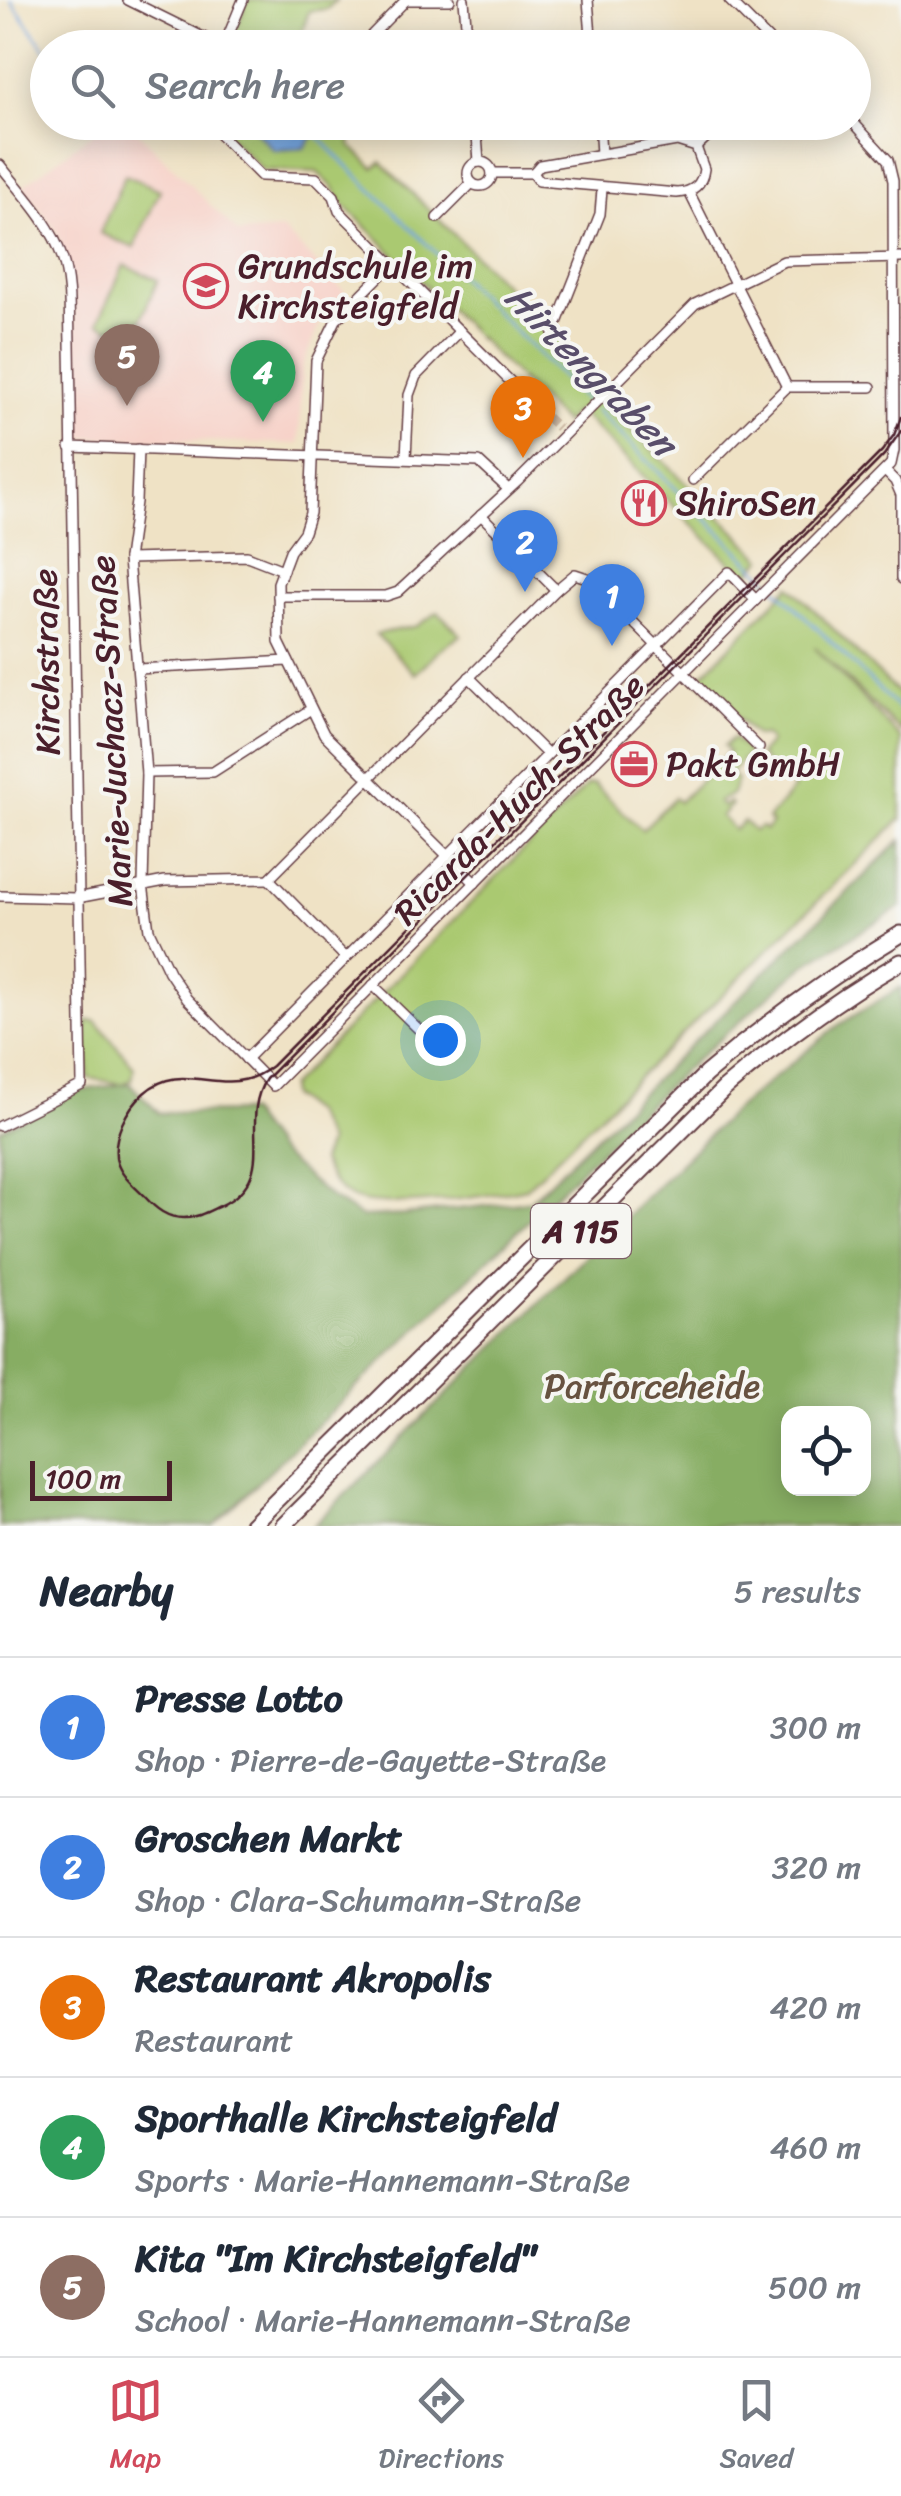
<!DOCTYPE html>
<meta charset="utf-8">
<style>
body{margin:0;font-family:Sriracha,sans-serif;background:#f6f6f7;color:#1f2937}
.controls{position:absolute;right:30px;bottom:30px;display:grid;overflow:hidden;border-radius:20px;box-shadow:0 5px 25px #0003}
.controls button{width:90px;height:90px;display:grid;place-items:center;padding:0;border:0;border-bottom:2px solid #e0e1e3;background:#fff;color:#1f2937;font:50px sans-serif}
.scale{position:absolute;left:30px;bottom:25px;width:142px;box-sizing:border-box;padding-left:10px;border:5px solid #4a1f2b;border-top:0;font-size:28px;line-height:35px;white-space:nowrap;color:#4a1f2b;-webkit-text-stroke:8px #f6f6f2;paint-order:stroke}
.you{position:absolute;left:440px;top:1040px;width:35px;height:35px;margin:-25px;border:8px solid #fff;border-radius:50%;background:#1a73e8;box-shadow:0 0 0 15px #1a73e833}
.badge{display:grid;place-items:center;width:65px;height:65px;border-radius:50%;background:#d1495b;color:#fff;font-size:32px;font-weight:700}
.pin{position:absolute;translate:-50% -82px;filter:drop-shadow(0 2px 5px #0008)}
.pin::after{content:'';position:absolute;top:52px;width:35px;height:30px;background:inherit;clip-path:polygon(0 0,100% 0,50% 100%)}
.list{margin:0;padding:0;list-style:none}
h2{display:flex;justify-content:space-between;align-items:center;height:130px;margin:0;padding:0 40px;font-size:42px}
h2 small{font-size:32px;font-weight:400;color:#747a83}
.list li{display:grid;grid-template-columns:65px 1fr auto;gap:30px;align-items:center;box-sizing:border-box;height:140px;padding:0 40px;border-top:2px solid #e0e1e3}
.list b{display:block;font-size:38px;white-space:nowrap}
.list p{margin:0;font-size:32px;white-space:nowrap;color:#747a83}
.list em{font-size:32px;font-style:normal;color:#747a83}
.icon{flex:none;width:55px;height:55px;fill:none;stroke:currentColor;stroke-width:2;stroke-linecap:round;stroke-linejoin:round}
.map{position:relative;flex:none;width:901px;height:1526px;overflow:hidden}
.search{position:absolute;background:#fff;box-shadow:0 5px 25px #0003;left:30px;right:30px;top:30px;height:110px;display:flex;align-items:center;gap:25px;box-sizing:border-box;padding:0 35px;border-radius:55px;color:#747a83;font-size:38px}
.sheet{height:830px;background:#fff}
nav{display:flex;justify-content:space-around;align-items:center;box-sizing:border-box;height:140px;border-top:2px solid #e0e1e3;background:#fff;font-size:28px;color:#747a83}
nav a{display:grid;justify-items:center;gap:5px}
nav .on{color:#d1495b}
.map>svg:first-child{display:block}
.built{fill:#f7d1c8}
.green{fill:#aac971;stroke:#7a744e;stroke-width:2.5}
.forest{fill:#87ad63;stroke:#686647;stroke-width:2.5;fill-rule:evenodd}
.water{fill:#74a6e0;stroke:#5f6286;stroke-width:2.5}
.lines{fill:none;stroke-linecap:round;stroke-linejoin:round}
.stream{stroke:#74a6e0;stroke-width:2.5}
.street-tunnel{stroke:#cebba6;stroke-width:9;stroke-dasharray:9 4.5;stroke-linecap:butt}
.street-casing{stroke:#633c42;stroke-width:12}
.highway-casing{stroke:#633c42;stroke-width:19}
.street{stroke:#fff;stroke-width:9}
.highway{stroke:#fff;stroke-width:15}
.tram{stroke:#4a1f2b;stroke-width:2.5}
.labels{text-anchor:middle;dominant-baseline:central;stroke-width:8;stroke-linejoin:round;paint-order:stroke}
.shield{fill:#f6f6f2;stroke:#7e6067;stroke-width:2.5}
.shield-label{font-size:32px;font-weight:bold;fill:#4a1f2b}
.poi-label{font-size:35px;fill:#4a1f2b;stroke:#f6f6f2;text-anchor:start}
.street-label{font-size:35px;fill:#4a1f2b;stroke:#f6f6f2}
.park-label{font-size:35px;fill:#675240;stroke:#f6f6f2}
.water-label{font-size:38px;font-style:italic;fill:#594e6a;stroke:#f6f6f2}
</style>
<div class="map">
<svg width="901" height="1526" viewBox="0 0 901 1526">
<rect width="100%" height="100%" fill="#f6f6f2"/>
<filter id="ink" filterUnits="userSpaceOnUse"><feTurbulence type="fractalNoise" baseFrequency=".01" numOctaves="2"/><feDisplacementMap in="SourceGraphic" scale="20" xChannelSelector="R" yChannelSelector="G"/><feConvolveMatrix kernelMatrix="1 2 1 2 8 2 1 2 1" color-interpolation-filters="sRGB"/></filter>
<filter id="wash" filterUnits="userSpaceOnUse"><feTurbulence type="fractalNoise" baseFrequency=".0048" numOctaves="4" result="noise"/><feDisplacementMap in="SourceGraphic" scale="40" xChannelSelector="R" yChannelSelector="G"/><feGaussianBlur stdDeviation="2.25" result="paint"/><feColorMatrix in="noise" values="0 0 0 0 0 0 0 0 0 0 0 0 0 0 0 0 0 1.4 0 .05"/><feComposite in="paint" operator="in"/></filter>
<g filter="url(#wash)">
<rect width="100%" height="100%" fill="#efe2c5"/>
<!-- built -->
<path class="built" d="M106 123H129L238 233 283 230 345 292 323 315 302 367 299 444 76 437 75 317 72 279 57 233 23 186Z"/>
<!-- green -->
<g class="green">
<path d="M248 0H336L327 9 309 11 297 47 228 48Z"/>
<path d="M224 123H348L351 146 374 168 381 162 553 333 605 393 606 404 763 559 745 577 577 410 564 423 344 205 333 187 317 172 263 170 224 132Z"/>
<path d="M125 175 160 190 134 248 100 233Z"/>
<path d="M124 265 158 280 133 338 98 323Z"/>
<path d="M790 586 901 696V732L814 647 901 739V819L526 1188C491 1196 377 1213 349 1196 334 1187 328 1176 321 1161L328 1143 313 1113 290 1096 289 1087 587 785 594 784 642 830 674 798 679 802 729 752 724 746 733 738 749 752 731 773 737 780 732 794 718 802 723 807 729 802 731 805 721 816 734 830 744 821 754 831 761 827 766 830 772 823 768 819 794 788 784 777 780 780 759 755 770 742 765 735 756 736 698 679Z"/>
<path d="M438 612 461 635 437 652 415 674 376 634 417 626Z"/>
<path d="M86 1021H96L134 1067 132 1080 122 1084 88 1078Z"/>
</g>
<!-- forest -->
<g class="forest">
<path d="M901 840V907L805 965 683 1071 213 1526H0V1130L76 1091 129 1083 159 1113 248 1112 278 1152 331 1198 362 1217 404 1215 530 1201Z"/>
<path d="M901 987V1526H313L732 1112 837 1026ZM788 1414H864V1488H788Z"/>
</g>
<!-- water -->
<path class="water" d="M247 123H313L315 134 304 148 274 150Z"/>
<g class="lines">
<!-- stream -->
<g class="stream">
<path d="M11 0 48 53"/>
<path d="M314 133 590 405"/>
<path d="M596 410 768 580"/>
<path d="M774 586 901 711"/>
</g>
</g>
</g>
<g filter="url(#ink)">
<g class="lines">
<!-- street-tunnel -->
<path class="street-tunnel" d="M537 408 558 428"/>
<defs>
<g id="street">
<path d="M128 0 223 47"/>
<path d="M406 0H450"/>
<path d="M464 0 468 48"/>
<path d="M588 0 592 48"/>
<path d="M729 0 777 48"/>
<path d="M223 48 243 0"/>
<path d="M359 48 406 0"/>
<path d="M216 122 215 130 261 176 316 178 334 196 339 211 537 408"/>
<path d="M476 122 479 162"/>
<path d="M599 122 601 154"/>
<path d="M696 147 723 122"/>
<circle cx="480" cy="174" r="12"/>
<path d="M0 165C22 193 51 223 62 257 71 283 69 316 70 343L82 1085 0 1126"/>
<path d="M492 173H533L539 181 677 193C693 192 702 185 704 169L696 147 677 141 540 165 533 173"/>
<path d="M689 192 787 387H871"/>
<path d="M437 218 472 183"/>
<path d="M392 264 336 320 316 361 310 513 304 532 290 551 278 583 279 642 324 734 475 883"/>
<path d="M553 333 600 214 602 189"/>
<path d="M70 447 479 462 508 489"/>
<path d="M138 449 136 502 128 559 146 773 143 884 149 930 169 972 187 999 273 1086 891 464 894 450 893 181 888 160 853 122"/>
<path d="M406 458 409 395 416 376 460 331"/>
<path d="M885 471 895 481 901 495V579"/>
<path d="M693 480 787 387"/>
<path d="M481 515 556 590 575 574 590 579 759 748"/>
<path d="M128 559 247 556 283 570"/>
<path d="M278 596H386L398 592 517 482 695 304 784 261 901 258"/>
<path d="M138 669 288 661"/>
<path d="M469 677 547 754"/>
<path d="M146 773 213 772 311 709"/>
<path d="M269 879 346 958"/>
<path d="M0 896 77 898 165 881 269 879 556 590"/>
<path d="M373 985 436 1046"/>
<path d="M246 1059 729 572 756 600"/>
</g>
<g id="highway">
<path d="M251 1526 706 1074C768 1021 831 976 901 934"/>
<path d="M283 1526 724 1089C780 1041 837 999 901 962"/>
</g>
</defs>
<!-- street casing -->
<use href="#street" class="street-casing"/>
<!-- highway casing -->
<use href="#highway" class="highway-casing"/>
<!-- street -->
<use href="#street" class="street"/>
<!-- highway -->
<use href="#highway" class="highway"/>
<!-- tram -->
<path class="tram" d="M901 417 894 435 882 451 272 1066C224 1104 186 1056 144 1093 127 1108 111 1138 117 1162 121 1176 135 1187 145 1197 156 1209 167 1218 184 1218 197 1218 209 1211 220 1206 282 1176 237 1124 266 1079L884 455 901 431"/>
</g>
</g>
<!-- icons -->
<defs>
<symbol id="school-ring" viewBox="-11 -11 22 22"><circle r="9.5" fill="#f6f6f2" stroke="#d1495b" stroke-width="1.5"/><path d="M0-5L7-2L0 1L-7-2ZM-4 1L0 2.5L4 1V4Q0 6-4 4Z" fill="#d1495b"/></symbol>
<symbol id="restaurant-ring" viewBox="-11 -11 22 22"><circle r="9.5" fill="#f6f6f2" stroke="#d1495b" stroke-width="1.5"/><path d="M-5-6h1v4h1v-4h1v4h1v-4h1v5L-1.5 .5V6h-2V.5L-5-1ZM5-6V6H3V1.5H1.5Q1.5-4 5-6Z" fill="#d1495b"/></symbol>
<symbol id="office-ring" viewBox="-11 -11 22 22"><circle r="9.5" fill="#f6f6f2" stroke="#d1495b" stroke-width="1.5"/><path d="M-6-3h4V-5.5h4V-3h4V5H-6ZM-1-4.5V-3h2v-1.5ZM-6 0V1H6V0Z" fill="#d1495b"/></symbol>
</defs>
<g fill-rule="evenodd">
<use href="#school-ring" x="181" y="261" width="50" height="50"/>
<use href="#restaurant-ring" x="619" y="478" width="50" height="50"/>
<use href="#office-ring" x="609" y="739" width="50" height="50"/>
</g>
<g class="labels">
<!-- shield labels -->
<rect class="shield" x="531" y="1204" width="100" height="54" rx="8"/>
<g class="shield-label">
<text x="581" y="1231">A 115</text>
</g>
<!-- poi labels -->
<g class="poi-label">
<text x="238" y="266">Grundschule im<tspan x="238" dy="40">Kirchsteigfeld</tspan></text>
<text x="676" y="503">ShiroSen</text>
<text x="666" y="764">Pakt GmbH</text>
</g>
<!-- street labels -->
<g class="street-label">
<text transform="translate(46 662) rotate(-91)">Kirchstraße</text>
<text transform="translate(111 731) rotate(-93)">Marie-Juchacz-Straße</text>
<text transform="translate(519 799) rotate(-45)">Ricarda-Huch-Straße</text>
</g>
<!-- park labels -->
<g class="park-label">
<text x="652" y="1386">Parforceheide</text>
</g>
<!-- water labels -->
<g class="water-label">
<text transform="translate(591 370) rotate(45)">Hirtengraben</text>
</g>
</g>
</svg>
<div class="controls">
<button><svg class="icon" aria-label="locate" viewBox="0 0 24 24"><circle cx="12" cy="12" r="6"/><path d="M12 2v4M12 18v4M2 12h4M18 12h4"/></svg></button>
</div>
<div class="scale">100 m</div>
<div class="you"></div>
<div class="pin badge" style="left:612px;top:646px;background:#3f7fe0">1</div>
<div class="pin badge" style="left:525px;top:592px;background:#3f7fe0">2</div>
<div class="pin badge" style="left:523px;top:458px;background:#e8710a">3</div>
<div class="pin badge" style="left:263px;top:422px;background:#2e9e5b">4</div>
<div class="pin badge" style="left:127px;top:406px;background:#8d6e63">5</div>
<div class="search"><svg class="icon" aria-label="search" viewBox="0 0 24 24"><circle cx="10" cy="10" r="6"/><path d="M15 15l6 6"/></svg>Search here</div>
</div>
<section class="sheet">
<h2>Nearby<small>5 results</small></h2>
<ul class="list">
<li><span class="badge" style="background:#3f7fe0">1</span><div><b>Presse Lotto</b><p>Shop · Pierre-de-Gayette-Straße</p></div><em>300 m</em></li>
<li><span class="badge" style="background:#3f7fe0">2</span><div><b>Groschen Markt</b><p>Shop · Clara-Schumann-Straße</p></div><em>320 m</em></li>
<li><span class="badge" style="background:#e8710a">3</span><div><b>Restaurant Akropolis</b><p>Restaurant</p></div><em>420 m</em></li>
<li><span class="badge" style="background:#2e9e5b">4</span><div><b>Sporthalle Kirchsteigfeld</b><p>Sports · Marie-Hannemann-Straße</p></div><em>460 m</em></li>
<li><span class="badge" style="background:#8d6e63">5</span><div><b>Kita &quot;Im Kirchsteigfeld&quot;</b><p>School · Marie-Hannemann-Straße</p></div><em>500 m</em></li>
</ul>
</section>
<nav>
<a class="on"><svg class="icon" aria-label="map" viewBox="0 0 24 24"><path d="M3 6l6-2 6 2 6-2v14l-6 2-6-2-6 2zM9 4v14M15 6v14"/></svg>Map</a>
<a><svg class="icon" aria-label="directions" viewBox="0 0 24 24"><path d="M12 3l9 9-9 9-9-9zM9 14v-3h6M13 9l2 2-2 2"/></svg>Directions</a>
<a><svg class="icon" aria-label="saved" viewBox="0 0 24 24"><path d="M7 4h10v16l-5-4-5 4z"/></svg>Saved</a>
</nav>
